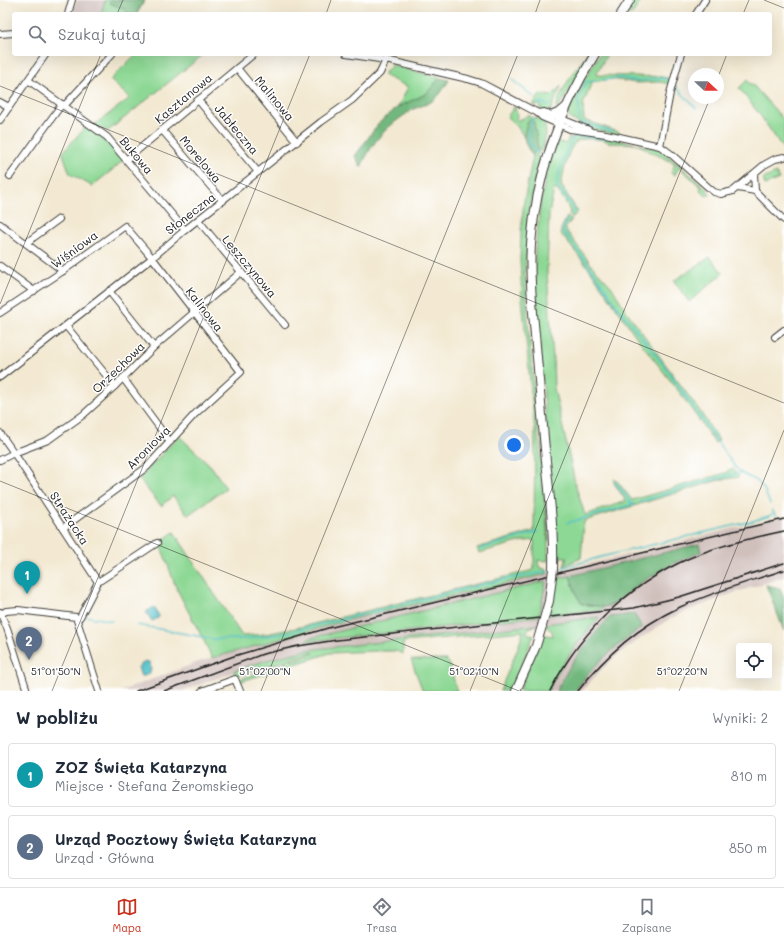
<!DOCTYPE html>
<html lang="pl">
<meta charset="utf-8">
<style>
body{margin:0;font-family:Mali,sans-serif;background:#f2f2f3;color:#1f2937}
.controls{position:absolute;right:12px;bottom:12px;display:grid;overflow:hidden;border-radius:4px;box-shadow:0 4px 16px #0002}
.controls button{width:36px;height:36px;display:grid;place-items:center;padding:0;border:0;border-bottom:1px solid #e0e1e3;background:#fff;color:#1f2937;font:20px sans-serif}
.compass{position:absolute;left:688px;top:68px;width:36px;height:36px;border-radius:50%;background:#fff;box-shadow:0 4px 16px #0002;rotate:112deg}
.you{position:absolute;left:514px;top:445px;width:14px;height:14px;margin:-10px;border:3px solid #fff;border-radius:50%;background:#1a73e8;box-shadow:0 0 0 6px #1a73e833}
.badge{display:grid;place-items:center;width:26px;height:26px;border-radius:50%;background:#c8321e;color:#fff;font-size:13px;font-weight:700}
.pin{position:absolute;translate:-50% -33px;filter:drop-shadow(0 1px 2px #0008)}
.pin::after{content:'';position:absolute;top:21px;width:14px;height:12px;background:inherit;clip-path:polygon(0 0,100% 0,50% 100%)}
.list{margin:0;padding:0;list-style:none}
h2{display:flex;justify-content:space-between;align-items:center;height:52px;margin:0;padding:0 16px;font-size:17px}
h2 small{font-size:13px;font-weight:400;color:#747a83}
.list li{display:grid;grid-template-columns:26px 1fr auto;gap:12px;align-items:center;box-sizing:border-box;height:64px;margin:0 8px 8px;padding:0 8px;border:1px solid #e0e1e3;border-radius:4px}
.list b{display:block;font-size:15px;white-space:nowrap}
.list p{margin:0;font-size:13px;white-space:nowrap;color:#747a83}
.list em{font-size:13px;font-style:normal;color:#747a83}
.icon{flex:none;width:22px;height:22px;fill:none;stroke:currentColor;stroke-width:2;stroke-linecap:round;stroke-linejoin:round}
.map{position:relative;flex:none;width:784px;height:691px;overflow:hidden}
.search{position:absolute;background:#fff;box-shadow:0 4px 16px #0002;left:12px;right:12px;top:12px;height:44px;display:flex;align-items:center;gap:10px;box-sizing:border-box;padding:0 14px;border-radius:4px;color:#747a83;font-size:15px}
.sheet{height:196px;background:#fff}
nav{display:flex;justify-content:space-around;align-items:center;box-sizing:border-box;height:56px;border-top:1px solid #e0e1e3;background:#fff;font-size:11px;color:#747a83}
nav a{display:grid;justify-items:center;gap:2px}
nav .on{color:#c8321e}
.map>svg:first-child{display:block}
.industrial{fill:#d0c0bc}
.green{fill:#8dd894;stroke:#547a58}
.forest{fill:#72b87e;stroke:#476a4d}
.water{fill:#51bfc8;stroke:#366e72}
.lines{fill:none;stroke-linecap:round;stroke-linejoin:round}
.stream{stroke:#51bfc8;stroke-width:1.5}
.minor-casing{stroke:#3c3b37;stroke-width:8}
.major-casing{stroke:#3c3b37;stroke-width:10}
.minor{stroke:#fff;stroke-width:6}
.major{stroke:#fff;stroke-width:8}
.rail{stroke:#1c1c1c;stroke-width:1.5}
.major-bridge-casing{stroke:#3c3b37;stroke-width:10;stroke-linecap:butt}
.major-bridge{stroke:#fff;stroke-width:8}
.ticks{fill:none;stroke:#1c1c1c;stroke-width:1;stroke-opacity:0.45}
.labels{text-anchor:middle;dominant-baseline:central;stroke-width:3;stroke-linejoin:round;paint-order:stroke}
.street-label{font-size:12px;fill:#1c1c1c;stroke:#fff}
.ticks-label{font-size:10px;text-anchor:middle;fill:#1c1c1c;stroke:#fff;stroke-width:3;stroke-linejoin:round;paint-order:stroke}
</style>
<div class="map">
<svg width="784" height="691" viewBox="0 0 784 691">
<rect width="100%" height="100%" fill="#fff"/>
<filter id="ink" filterUnits="userSpaceOnUse"><feTurbulence type="fractalNoise" baseFrequency=".025" numOctaves="2"/><feDisplacementMap in="SourceGraphic" scale="8" xChannelSelector="R" yChannelSelector="G"/><feConvolveMatrix kernelMatrix="1 2 1 2 8 2 1 2 1" color-interpolation-filters="sRGB"/></filter>
<filter id="wash" filterUnits="userSpaceOnUse"><feTurbulence type="fractalNoise" baseFrequency=".012" numOctaves="4" result="noise"/><feDisplacementMap in="SourceGraphic" scale="16" xChannelSelector="R" yChannelSelector="G"/><feGaussianBlur stdDeviation="0.9" result="paint"/><feColorMatrix in="noise" values="0 0 0 0 0 0 0 0 0 0 0 0 0 0 0 0 0 1.4 0 .05"/><feComposite in="paint" operator="in"/></filter>
<g filter="url(#wash)">
<rect width="100%" height="100%" fill="#f3e9d2"/>
<!-- industrial -->
<g class="industrial">
<path d="M77 0H105L101 14H72Z"/>
<path d="M784 516V577L734 593 681 613 661 624 616 656 599 672 582 691H548L565 661 581 639 599 617 568 622 307 650 267 660 182 691H121L196 663 307 631 393 609 610 559Z"/>
</g>
<!-- green -->
<g class="green">
<path d="M105 0H145L137 14H101Z"/>
<path d="M633 0H642L632 14H625Z"/>
<path d="M135 54H204L108 131 94 125 130 98 110 80 135 55Z"/>
<path d="M587 54H591L561 104 556 111C559 89 575 72 587 54Z"/>
<path d="M600 54H607L596 75C610 75 623 76 637 76 649 77 659 75 671 79L670 84 660 82 636 83 611 79 592 82 583 105 584 120 619 132V135L592 129 570 119 568 112 583 82Z"/>
<path d="M392 65 440 78 426 94 398 107 408 87 383 75Z"/>
<path d="M747 80 750 84H752L784 120V150L760 115 739 88Z"/>
<path d="M561 86 550 112 539 109 541 106 536 105 533 106 540 94 552 96Z"/>
<path d="M515 106 517 116 516 119 519 121 521 118 522 119 528 115 534 119 535 117 545 122 546 135 541 151H539L537 156 539 158 533 186 528 216 525 269 528 322 548 542V561L538 560 539 567 547 570V574L352 619 212 658C202 634 188 613 177 589 170 574 167 557 158 543L174 532 242 636 266 634 305 626 534 570V540L519 542 479 553 477 548 534 531 535 433 522 298 520 260 521 231 524 201 533 156C527 147 525 137 519 129 516 124 511 121 507 117Z"/>
<path d="M88 124 108 140 124 159 116 167 92 186 70 174 63 154 64 151Z"/>
<path d="M575 134 577 135 580 138 581 134 605 137 660 149 707 189 710 195 706 196 700 190 701 187 679 167 675 175 671 173 675 164C667 159 661 157 653 153 649 152 646 148 643 147 633 142 622 144 612 143 609 143 607 141 604 140 597 139 582 137 576 142 568 148 563 174 561 185L578 212 573 217 569 214 570 212C567 203 562 196 556 189L554 190 549 214 547 272 553 357 554 388 576 487 585 515 626 501 614 483V479L618 482 632 500 725 473 733 469 739 477 719 480 584 521 581 558 564 566 567 557H559L556 560 535 275V250L541 199 547 171 557 141 566 144 569 137 572 139Z"/>
<path d="M549 138 537 181 530 224 549 541 527 243C530 208 537 175 546 141Z"/>
<path d="M776 173 779 179 765 185 763 179Z"/>
<path d="M567 217 572 219 565 229 594 268 611 286 627 312 699 410 719 440 715 443 680 393 638 339 590 270 561 234V229Z"/>
<path d="M710 257 723 273 689 302 674 281Z"/>
<path d="M179 436 211 466 226 488 188 515 173 496 161 506 139 479Z"/>
<path d="M570 576 577 596 582 604 604 607 601 610 548 615 554 579Z"/>
<path d="M546 581 539 616 419 630 307 641V639Z"/>
<path d="M599 617C579 640 561 664 548 691H519L543 633 546 635 553 636 552 631 545 626 546 624Z"/>
<path d="M537 625 529 628 526 633 534 635 522 664 509 691H500L519 645 523 631 403 642V654L396 651H376L330 653 242 681 241 683 239 681 242 678 314 653 312 652 236 676 234 671 267 660 307 650Z"/>
<path d="M411 660H446L449 663 457 691H423Z"/>
</g>
<!-- forest -->
<g class="forest">
<path d="M111 0H144L136 14H125L127 13 125 9 109 3Z"/>
<path d="M440 78 449 80C445 87 440 95 434 100 428 105 418 106 412 110 387 126 373 140 361 167L355 156 379 123 398 107 426 94Z"/>
<path d="M529 119 534 122C535 131 538 141 538 150L533 153V156C523 142 521 135 529 119Z"/>
<path d="M699 544 701 552 674 563 639 584 612 605 604 607 582 604 577 596 570 576Z"/>
<path d="M766 585 780 588 784 599V631Z"/>
<path d="M634 614 642 627C618 645 592 665 575 691H556L572 663 591 638 610 617Z"/>
</g>
<!-- water -->
<g class="water">
<path d="M154 607 159 616 158 618 152 621 146 612Z"/>
<path d="M146 661 149 662 151 670 149 674 141 677 138 667Z"/>
</g>
<g class="lines">
<!-- stream -->
<g class="stream">
<path d="M511 79 534 97"/>
<path d="M674 85 696 108"/>
<path d="M538 105 540 102 546 105H549"/>
<path d="M532 118 529 132V143L538 154"/>
<path d="M611 131 580 122 578 100 586 82 621 78 636 81 664 78 669 81"/>
<path d="M573 214 575 210 557 186V181C561 168 566 144 576 136L605 139"/>
<path d="M568 219 562 230 596 275 617 306 662 363 735 467 741 473 757 481 764 489 770 504"/>
<path d="M615 482 632 504"/>
<path d="M640 502C673 491 706 480 741 473"/>
<path d="M772 510 776 516"/>
<path d="M567 523 634 504"/>
<path d="M480 549 538 532"/>
<path d="M555 570 601 557 753 521 769 516 772 514"/>
<path d="M85 616 112 621"/>
<path d="M137 625 214 639H246L282 634 497 581 550 571"/>
</g>
</g>
</g>
<g filter="url(#ink)">
<g class="lines">
<defs>
<g id="minor">
<path d="M68 14 72 0"/>
<path d="M696 14 705 0"/>
<path d="M0 34 14 33"/>
<path d="M346 54 386 60 468 79 481 83 538 113 542 117 570 129 606 134 660 146 671 154 708 187 714 192 721 194 733 191 764 165 775 159 784 157"/>
<path d="M237 68 297 142"/>
<path d="M28 80 107 137 185 230"/>
<path d="M198 100 258 172"/>
<path d="M0 102 9 107"/>
<path d="M64 106 112 54"/>
<path d="M538 113 544 112 589 130"/>
<path d="M551 115 560 111 567 105"/>
<path d="M0 120 46 54"/>
<path d="M162 130 223 201"/>
<path d="M660 146 670 93 681 54"/>
<path d="M127 159 254 54"/>
<path d="M754 174 755 191"/>
<path d="M10 176 62 104"/>
<path d="M738 188 755 191 784 220"/>
<path d="M198 220 285 325"/>
<path d="M0 224 63 271"/>
<path d="M26 243 59 219"/>
<path d="M0 266 34 291"/>
<path d="M109 291 154 347"/>
<path d="M0 313 63 271 125 226 154 260 241 372 195 414 147 467 63 528"/>
<path d="M66 326 115 386"/>
<path d="M775 337 784 330"/>
<path d="M0 377 152 258 185 230 321 122 352 100 380 73 386 60"/>
<path d="M123 378 170 442"/>
<path d="M0 433 14 453 98 582 80 617"/>
<path d="M0 460 14 453 48 440 83 415 115 386 154 347 241 272"/>
<path d="M98 582 157 543"/>
<path d="M0 612 7 628 27 691"/>
<path d="M1 614 6 611 18 610 76 617 99 691"/>
<path d="M202 691 235 679 240 691"/>
</g>
<g id="major">
<path d="M621 14 630 0"/>
<path d="M553 569C554 533 550 497 546 461 543 423 539 384 536 346 533 312 529 278 531 244 536 176 559 112 595 54"/>
<path d="M516 691 536 646 542 626"/>
</g>
</defs>
<!-- minor casing -->
<use href="#minor" class="minor-casing"/>
<!-- major casing -->
<use href="#major" class="major-casing"/>
<!-- minor -->
<use href="#minor" class="minor"/>
<!-- major -->
<use href="#major" class="major"/>
<!-- rail -->
<g class="rail">
<path d="M136 691 234 656 328 628 784 519"/>
<path d="M164 691 263 654 298 646 337 640 634 608 679 597 784 563"/>
<path d="M550 691C582 628 636 578 702 553 729 543 756 537 784 531"/>
<path d="M578 691C605 656 638 627 678 608 712 592 748 582 784 570"/>
</g>
<defs>
<path id="major-bridge" d="M542 626 549 601 553 569"/>
</defs>
<!-- major-bridge casing -->
<use href="#major-bridge" class="major-bridge-casing"/>
<!-- major-bridge -->
<use href="#major-bridge" class="major-bridge"/>
</g>
</g>
<!-- ticks -->
<path class="ticks" d="M764 0 784 8M117 14 123 0M326 14 331 0M535 14 540 0M743 14 749 0M718 77 727 54M0 86 784 403M0 304 101 54M0 481 519 691M52 691 310 54M261 691 518 54M470 691 710 98M679 691 784 430"/>
<g class="labels">
<!-- street labels -->
<g class="street-label">
<text transform="translate(183 98) rotate(-40)">Kasztanowa</text>
<text transform="translate(275 98) rotate(50)">Malinowa</text>
<text transform="translate(237 129) rotate(50)">Jabłeczna</text>
<text transform="translate(137 155) rotate(50)">Bukowa</text>
<text transform="translate(201 159) rotate(50)">Morelowa</text>
<text transform="translate(190 213) rotate(-38)">Słoneczna</text>
<text transform="translate(74 249) rotate(-36)">Wiśniowa</text>
<text transform="translate(250 266) rotate(50)">Leszczynowa</text>
<text transform="translate(205 309) rotate(52)">Kalinowa</text>
<text transform="translate(118 367) rotate(-44)">Orzechowa</text>
<text transform="translate(148 447) rotate(-45)">Aroniowa</text>
<text transform="translate(70 518) rotate(57)">Strażacka</text>
</g>
</g>
<g class="ticks-label">
<text x="56" y="675">51°01'50"N</text>
<text x="265" y="675">51°02'00"N</text>
<text x="474" y="675">51°02'10"N</text>
<text x="682" y="675">51°02'20"N</text>
</g>
</svg>
<div class="controls">
<button><svg class="icon" aria-label="locate" viewBox="0 0 24 24"><circle cx="12" cy="12" r="6"/><path d="M12 2v4M12 18v4M2 12h4M18 12h4"/></svg></button>
</div>
<svg class="compass" viewBox="-18 -18 36 36"><path d="M0-13l5 13h-10z" fill="#e53935"/><path d="M0 13l5-13h-10z" fill="#747a83"/></svg>
<div class="you"></div>
<div class="pin badge" style="left:27px;top:594px;background:#0f9aa8">1</div>
<div class="pin badge" style="left:29px;top:660px;background:#5c6f8a">2</div>
<div class="search"><svg class="icon" aria-label="search" viewBox="0 0 24 24"><circle cx="10" cy="10" r="6"/><path d="M15 15l6 6"/></svg>Szukaj tutaj</div>
</div>
<section class="sheet">
<h2>W pobliżu<small>Wyniki: 2</small></h2>
<ul class="list">
<li><span class="badge" style="background:#0f9aa8">1</span><div><b>ZOZ Święta Katarzyna</b><p>Miejsce · Stefana Żeromskiego</p></div><em>810 m</em></li>
<li><span class="badge" style="background:#5c6f8a">2</span><div><b>Urząd Pocztowy Święta Katarzyna</b><p>Urząd · Główna</p></div><em>850 m</em></li>
</ul>
</section>
<nav>
<a class="on"><svg class="icon" aria-label="map" viewBox="0 0 24 24"><path d="M3 6l6-2 6 2 6-2v14l-6 2-6-2-6 2zM9 4v14M15 6v14"/></svg>Mapa</a>
<a><svg class="icon" aria-label="directions" viewBox="0 0 24 24"><path d="M12 3l9 9-9 9-9-9zM9 14v-3h6M13 9l2 2-2 2"/></svg>Trasa</a>
<a><svg class="icon" aria-label="saved" viewBox="0 0 24 24"><path d="M7 4h10v16l-5-4-5 4z"/></svg>Zapisane</a>
</nav>
